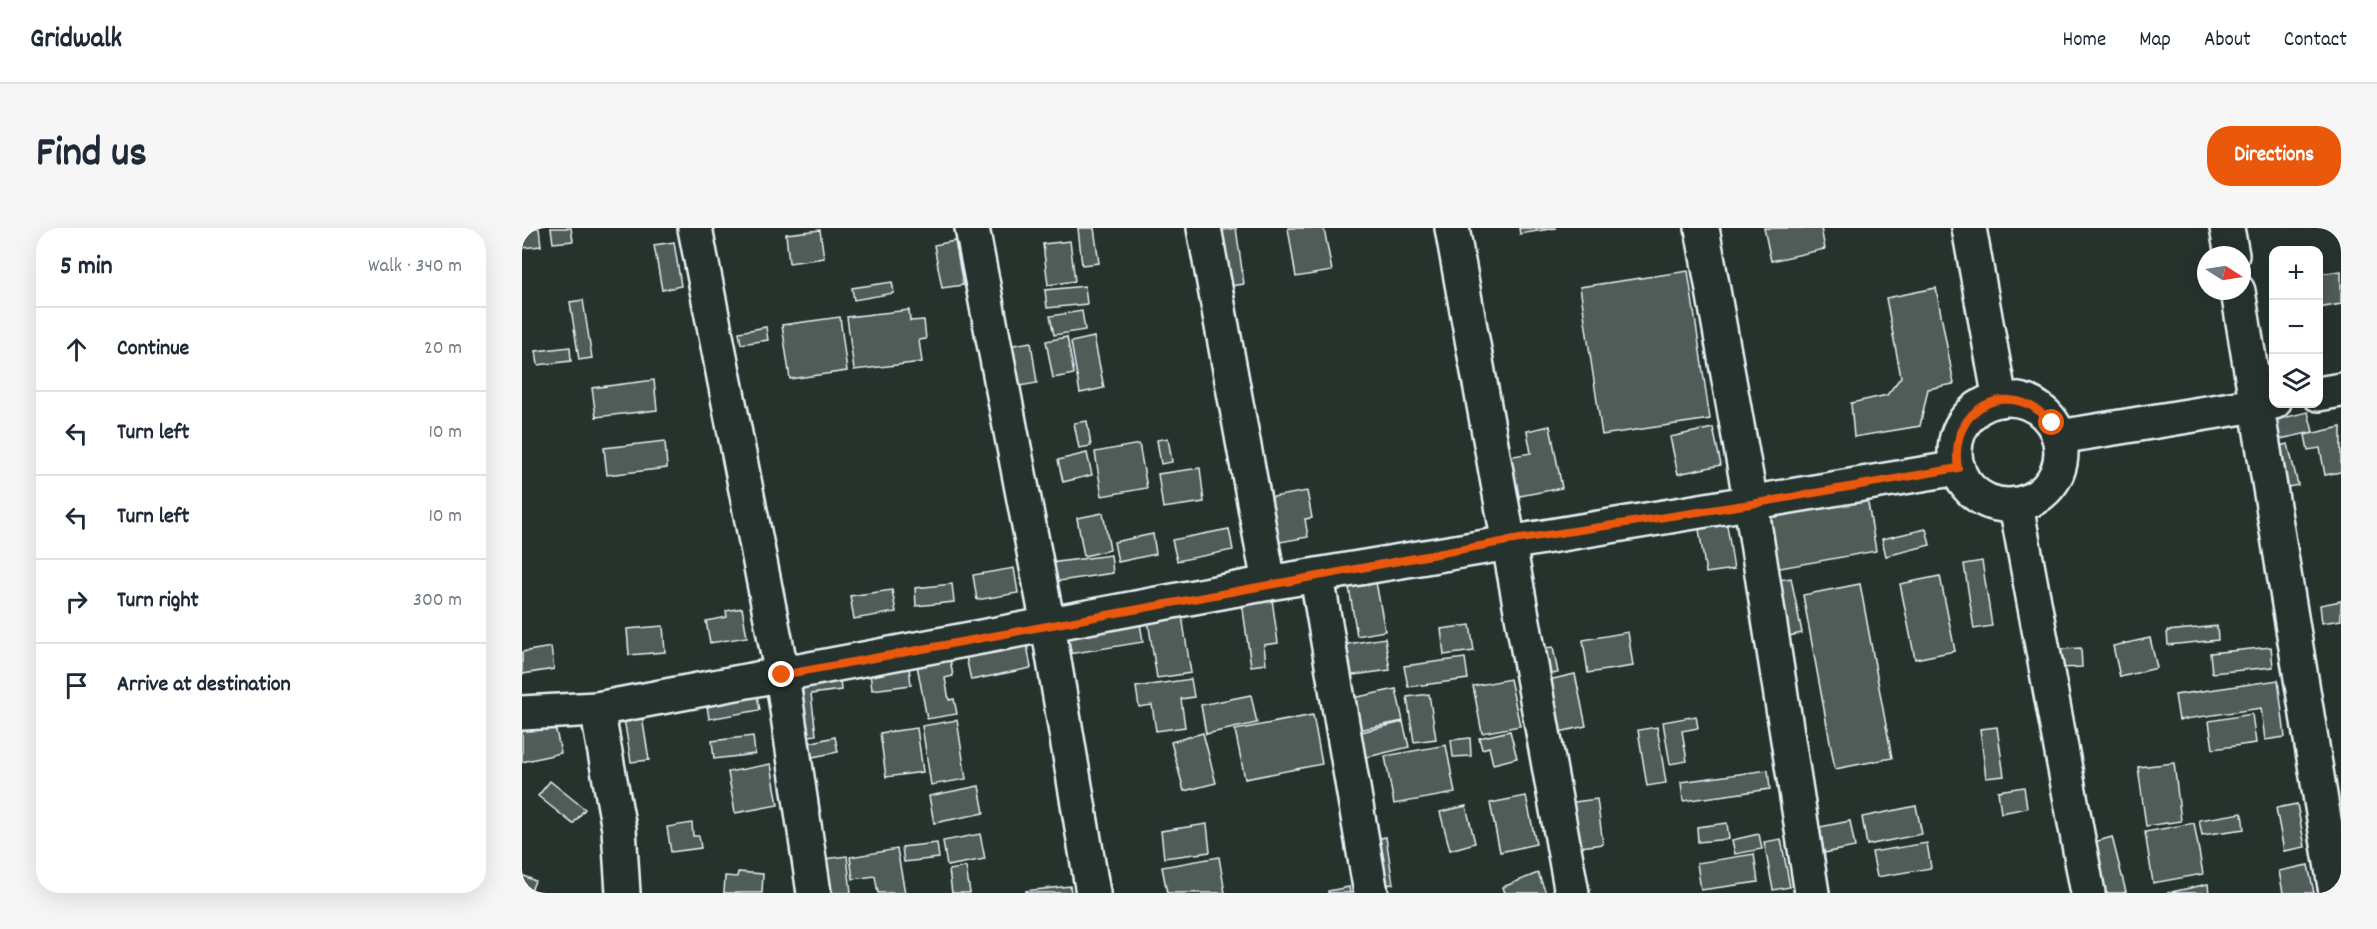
<!DOCTYPE html>
<meta charset="utf-8">
<style>
body{margin:0;font-family:Dekko,sans-serif;background:#f6f6f7;color:#1f2937}
.controls{position:absolute;right:18px;top:18px;display:grid;overflow:hidden;border-radius:12px;box-shadow:0 6px 24px #0002}
.controls button{width:54px;height:54px;display:grid;place-items:center;padding:0;border:0;border-bottom:2px solid #e0e1e3;background:#fff;color:#1f2937;font:30px sans-serif}
.compass{position:absolute;left:1675px;top:18px;width:54px;height:54px;border-radius:50%;background:#fff;box-shadow:0 6px 24px #0002;rotate:102deg}
.stop{position:absolute;width:18px;height:18px;margin:-14px;border:4px solid #ea580c;border-radius:50%;background:#fff}
.stop.end{background:#ea580c;border-color:#fff;box-shadow:0 2px 6px #0008}
.list{margin:0;padding:0;list-style:none}
h2{display:flex;justify-content:space-between;align-items:center;height:78px;margin:0;padding:0 24px;font-size:26px}
h2 small{font-size:20px;font-weight:400;color:#747a83}
.list li{display:grid;grid-template-columns:39px 1fr auto;gap:18px;align-items:center;box-sizing:border-box;height:84px;padding:0 24px;border-top:2px solid #e0e1e3}
.list b{display:block;font-size:22px;white-space:nowrap}
.list em{font-size:20px;font-style:normal;color:#747a83}
.icon{flex:none;width:33px;height:33px;fill:none;stroke:currentColor;stroke-width:2;stroke-linecap:round;stroke-linejoin:round}
.map{position:relative;flex:none;width:1819px;height:665px;overflow:hidden;border-radius:24px}
header{display:flex;align-items:center;gap:36px;box-sizing:border-box;height:84px;padding:0 30px;background:#fff;border-bottom:2px solid #e0e1e3}
header strong{font-size:28px}
nav{display:flex;gap:33px;margin-inline-start:auto;font-size:21px}
.intro{display:flex;align-items:center;justify-content:space-between;box-sizing:border-box;height:144px;padding:0 36px}
h1{margin:0;font-size:42px}
.button{padding:15px 27px;border-radius:24px;background:#ea580c;color:#fff;font-size:21px;font-weight:700}
main{display:flex;gap:36px;padding:0 36px}
aside{flex:1;background:#fff;border-radius:24px;box-shadow:0 6px 24px #0002}
.map>svg:first-child{display:block}
.building{fill:#505c59;stroke:#e8f1f8;stroke-width:1.5}
.lines{fill:none;stroke-linecap:round;stroke-linejoin:round}
.minor-casing{stroke:#e8f1f8;stroke-width:38}
.major-casing{stroke:#e8f1f8;stroke-width:38}
.minor{stroke:#26332d;stroke-width:33}
.major{stroke:#26332d;stroke-width:33}
.route{stroke:#ea580c;stroke-width:8}
</style>
<header>
<strong>Gridwalk</strong>
<nav><a>Home</a><a>Map</a><a>About</a><a>Contact</a></nav>
</header>
<div class="intro"><h1>Find us</h1><a class="button">Directions</a></div>
<main>
<aside>
<h2>5 min<small>Walk · 340 m</small></h2>
<ul class="list">
<li><svg class="icon" aria-label="ahead" viewBox="0 0 24 24"><path d="M12 20V5M6 11l6-6 6 6"/></svg><div><b>Continue</b></div><em>20 m</em></li>
<li><svg class="icon" aria-label="left" viewBox="0 0 24 24"><path d="M17 20v-9H6M10 6l-5 5 5 5"/></svg><div><b>Turn left</b></div><em>10 m</em></li>
<li><svg class="icon" aria-label="left" viewBox="0 0 24 24"><path d="M17 20v-9H6M10 6l-5 5 5 5"/></svg><div><b>Turn left</b></div><em>10 m</em></li>
<li><svg class="icon" aria-label="right" viewBox="0 0 24 24"><path d="M7 20v-9h11M14 6l5 5-5 5"/></svg><div><b>Turn right</b></div><em>300 m</em></li>
<li><svg class="icon" aria-label="arrive" viewBox="0 0 24 24"><path d="M6 21V4h12l-3 4 3 4H6"/></svg><div><b>Arrive at destination</b></div></li>
</ul>
</aside>
<div class="map">
<svg width="1819" height="665" viewBox="0 0 1819 665">
<rect width="100%" height="100%" fill="#26332d"/>
<filter id="ink" filterUnits="userSpaceOnUse"><feTurbulence type="fractalNoise" baseFrequency=".0167" numOctaves="2"/><feDisplacementMap in="SourceGraphic" scale="12" xChannelSelector="R" yChannelSelector="G"/><feConvolveMatrix kernelMatrix="1 2 1 2 8 2 1 2 1" color-interpolation-filters="sRGB"/></filter>
<g filter="url(#ink)">
<!-- building -->
<g class="building">
<path d="M0 0H17L19 18 0 20Z"/>
<path d="M29 0H49L51 13 31 15Z"/>
<path d="M556 0H572L577 35 560 37Z"/>
<path d="M714 0 722 56 702 59 695 3Z"/>
<path d="M766 0H802L810 43 774 49Z"/>
<path d="M997 0H1034L998 6Z"/>
<path d="M1242 0H1299L1303 21 1249 33Z"/>
<path d="M298 2 302 30 267 35 264 6Z"/>
<path d="M433 13 441 57 420 60 412 17Z"/>
<path d="M548 13 553 53 526 57 521 16Z"/>
<path d="M152 14 159 58 140 62 132 17Z"/>
<path d="M1166 43 1188 191 1080 207 1058 59Z"/>
<path d="M1819 43V76L1796 80V46Z"/>
<path d="M370 54 372 65 332 72 330 60Z"/>
<path d="M563 58 565 76 525 80 523 62Z"/>
<path d="M1414 60 1432 156 1406 161 1398 198 1332 209 1329 175 1365 167 1379 149 1364 70Z"/>
<path d="M61 72 70 130 57 132 48 74Z"/>
<path d="M387 82 388 93 402 92 404 111 397 112 400 134 332 142 325 89Z"/>
<path d="M560 83 563 102 532 107 528 88Z"/>
<path d="M318 89 325 143 268 151 260 97Z"/>
<path d="M244 99 246 112 219 116 217 104Z"/>
<path d="M545 109 552 146 531 150 524 113Z"/>
<path d="M572 109 582 160 558 165 549 114Z"/>
<path d="M509 114 515 155 492 159 486 118Z"/>
<path d="M48 119 49 133 16 137 14 123Z"/>
<path d="M132 152 135 182 74 189 70 160Z"/>
<path d="M1786 184 1791 204 1753 212 1749 193Z"/>
<path d="M565 193 569 218 557 220 552 195Z"/>
<path d="M1028 198 1040 260 987 270 980 230 1009 225 1005 203Z"/>
<path d="M1819 199V244L1803 247 1798 220 1786 222 1783 207Z"/>
<path d="M1191 200 1199 237 1156 246 1148 209Z"/>
<path d="M646 210 650 234 639 236 635 212Z"/>
<path d="M143 213 145 240 85 247 82 220Z"/>
<path d="M617 216 625 260 580 268 573 224Z"/>
<path d="M1766 216 1776 257 1757 261 1748 220Z"/>
<path d="M565 225 570 247 541 254 536 232Z"/>
<path d="M678 240 682 274 641 280 636 246Z"/>
<path d="M785 263 790 290 783 291 786 309 753 315 745 270Z"/>
<path d="M1344 263 1354 323 1253 341 1243 281Z"/>
<path d="M581 285 588 322 562 328 555 290Z"/>
<path d="M1204 291 1212 341 1184 345 1176 295Z"/>
<path d="M707 301 711 322 655 333 650 312Z"/>
<path d="M1404 301 1408 317 1364 328 1360 311Z"/>
<path d="M631 306 634 326 596 334 592 314Z"/>
<path d="M589 327 591 345 531 354 528 335Z"/>
<path d="M1460 333 1470 398 1452 401 1442 336Z"/>
<path d="M492 340 496 365 455 372 451 347Z"/>
<path d="M1418 348 1433 423 1393 431 1378 356Z"/>
<path d="M1269 350 1280 405 1267 408 1256 352Z"/>
<path d="M854 354 863 403 835 408 827 359Z"/>
<path d="M430 356 432 374 394 378 393 360Z"/>
<path d="M1338 356 1370 530 1313 541 1281 367Z"/>
<path d="M370 362 374 384 332 391 328 368Z"/>
<path d="M750 371 756 415 742 417 744 436 729 438 720 375Z"/>
<path d="M1819 373V392L1800 395 1798 377Z"/>
<path d="M220 380 225 409 188 415 184 393 205 389 204 383Z"/>
<path d="M660 388 669 445 635 450 626 393Z"/>
<path d="M618 395 621 414 547 426 544 407Z"/>
<path d="M948 397 952 423 922 427 919 401Z"/>
<path d="M141 398 143 424 107 427 105 401Z"/>
<path d="M1695 398 1696 412 1646 417 1645 403Z"/>
<path d="M1106 404 1111 438 1066 445 1061 412Z"/>
<path d="M863 410 868 442 817 449 813 418Z"/>
<path d="M1628 410 1635 440 1598 449 1591 418Z"/>
<path d="M505 416 509 440 449 452 444 429Z"/>
<path d="M29 419 32 441 0 446V424Z"/>
<path d="M1031 419 1036 445 1018 448 1014 421Z"/>
<path d="M1749 419 1751 439 1690 445 1688 425Z"/>
<path d="M1559 420 1560 439 1538 440V421Z"/>
<path d="M943 430 946 451 886 459 882 438Z"/>
<path d="M428 431 431 448 423 450 427 472 432 471 435 486 405 491 395 437Z"/>
<path d="M387 439 389 457 350 462 348 445Z"/>
<path d="M1053 446 1064 498 1033 505 1022 453Z"/>
<path d="M669 451 672 469 659 471 663 499 634 503 630 477 617 479 614 459Z"/>
<path d="M988 451 998 498 960 505 951 458Z"/>
<path d="M318 452 319 462 289 466 294 507 282 509 275 458Z"/>
<path d="M1756 452 1763 509 1743 512 1739 480 1657 492 1653 467Z"/>
<path d="M874 461 881 493 827 504 821 472Z"/>
<path d="M234 462 238 482 187 491 184 470Z"/>
<path d="M907 466 914 511 892 514 885 469Z"/>
<path d="M729 467 735 495 684 506 679 477Z"/>
<path d="M119 482 127 532 109 534 101 484Z"/>
<path d="M1730 486 1734 515 1691 521 1687 493Z"/>
<path d="M791 487 800 536 723 551 713 502Z"/>
<path d="M1174 488 1176 500 1160 503 1165 533 1148 536 1141 494Z"/>
<path d="M435 492 444 551 409 557 400 498Z"/>
<path d="M32 494 39 525 0 534V501Z"/>
<path d="M881 494 887 519 837 531 831 506Z"/>
<path d="M1135 499 1144 555 1125 558 1116 502Z"/>
<path d="M1475 499 1482 548 1464 550 1458 501Z"/>
<path d="M395 500 401 544 364 549 358 505Z"/>
<path d="M988 503 995 530 971 536 967 519 960 521 957 510Z"/>
<path d="M681 505 694 555 662 563 649 514Z"/>
<path d="M231 508 233 526 192 531 190 513Z"/>
<path d="M313 509 316 524 285 530 282 516Z"/>
<path d="M948 510 949 528 931 529 929 512Z"/>
<path d="M924 517 933 565 872 576 863 528Z"/>
<path d="M1652 535 1659 593 1624 598 1616 539Z"/>
<path d="M249 536 256 577 213 585 206 544Z"/>
<path d="M1246 542 1248 561 1161 573 1159 554Z"/>
<path d="M28 553 63 581 51 596 16 568Z"/>
<path d="M457 558 462 585 412 595 407 568Z"/>
<path d="M1502 559 1505 580 1479 585 1476 563Z"/>
<path d="M1004 568 1014 616 978 624 968 575Z"/>
<path d="M1075 571 1081 616 1051 620 1045 575Z"/>
<path d="M1775 576 1783 619 1762 623 1754 580Z"/>
<path d="M944 578 953 615 928 622 918 584Z"/>
<path d="M1394 578 1400 606 1345 617 1340 589Z"/>
<path d="M1720 585 1722 601 1680 607 1677 592Z"/>
<path d="M1328 593 1333 619 1302 625 1298 599Z"/>
<path d="M170 595 171 608H177L179 620 149 624 145 599Z"/>
<path d="M1205 595 1207 611 1176 614 1175 599Z"/>
<path d="M1672 595 1681 646 1631 655 1623 604Z"/>
<path d="M685 596 688 624 642 630 639 603Z"/>
<path d="M458 606 463 631 425 638 421 613Z"/>
<path d="M1237 606 1240 621 1213 626 1210 612Z"/>
<path d="M864 609 871 656 855 658 848 612Z"/>
<path d="M1590 609 1604 664 1601 665H1581L1569 615Z"/>
<path d="M1259 611 1268 659 1251 662 1242 614Z"/>
<path d="M415 615 417 630 382 634 380 619Z"/>
<path d="M1405 615 1409 640 1355 649 1350 624Z"/>
<path d="M375 621 383 665H356L353 648 331 651 328 629Z"/>
<path d="M1232 626 1236 654 1179 662 1175 635Z"/>
<path d="M325 628 329 665H307L302 631Z"/>
<path d="M697 629 703 665H645L640 639Z"/>
<path d="M1786 637 1792 665H1761L1757 643Z"/>
<path d="M444 639 448 665H430L427 642Z"/>
<path d="M216 644 241 646 240 665H202L203 648 215 649Z"/>
<path d="M1016 645 1024 665H983L981 659Z"/>
<path d="M0 647 13 653 8 665H0Z"/>
<path d="M1686 656 1687 665H1645Z"/>
<path d="M548 658 549 665H504V663Z"/>
<path d="M827 659 828 665H806V663Z"/>
</g>
<g class="lines">
<defs>
<g id="minor">
<path d="M173 0 260 447 292 665"/>
<path d="M450 0 526 397 571 665"/>
<path d="M682 0 747 355"/>
<path d="M930 0 1050 665"/>
<path d="M1180 0 1229 276 1290 665"/>
<path d="M1447 0 1478 172"/>
<path d="M1705 0 1710 27"/>
<path d="M1716 63 1814 665"/>
<path d="M1494 277 1566 665"/>
<path d="M795 349 849 665"/>
<path d="M75 481 97 601 101 665"/>
</g>
<g id="major">
<path d="M1796 166 1819 162"/>
<circle cx="1486" cy="224" r="53"/>
<path d="M1537 209 1752 174"/>
<path d="M0 485 75 481 747 355 1436 240"/>
</g>
</defs>
<!-- minor casing -->
<use href="#minor" class="minor-casing"/>
<!-- major casing -->
<use href="#major" class="major-casing"/>
<!-- minor -->
<use href="#minor" class="minor"/>
<!-- major -->
<use href="#major" class="major"/>
</g>
</g>
<g class="lines" filter="url(#ink)">
<!-- route -->
<path class="route" d="M260 447 985 313 1229 276 1436 240C1426 179 1488 147 1530 195"/>
</g>
</svg>
<div class="controls">
<button>+</button>
<button>−</button>
<button><svg class="icon" aria-label="layers" viewBox="0 0 24 24"><path d="M12 4l9 5-9 5-9-5zM3 14l9 5 9-5"/></svg></button>
</div>
<svg class="compass" viewBox="-18 -18 36 36"><path d="M0-13l5 13h-10z" fill="#e53935"/><path d="M0 13l5-13h-10z" fill="#747a83"/></svg>
<div class="stop" style="left:1530px;top:195px"></div>
<div class="stop end" style="left:260px;top:447px"></div>
</div>
</main>
